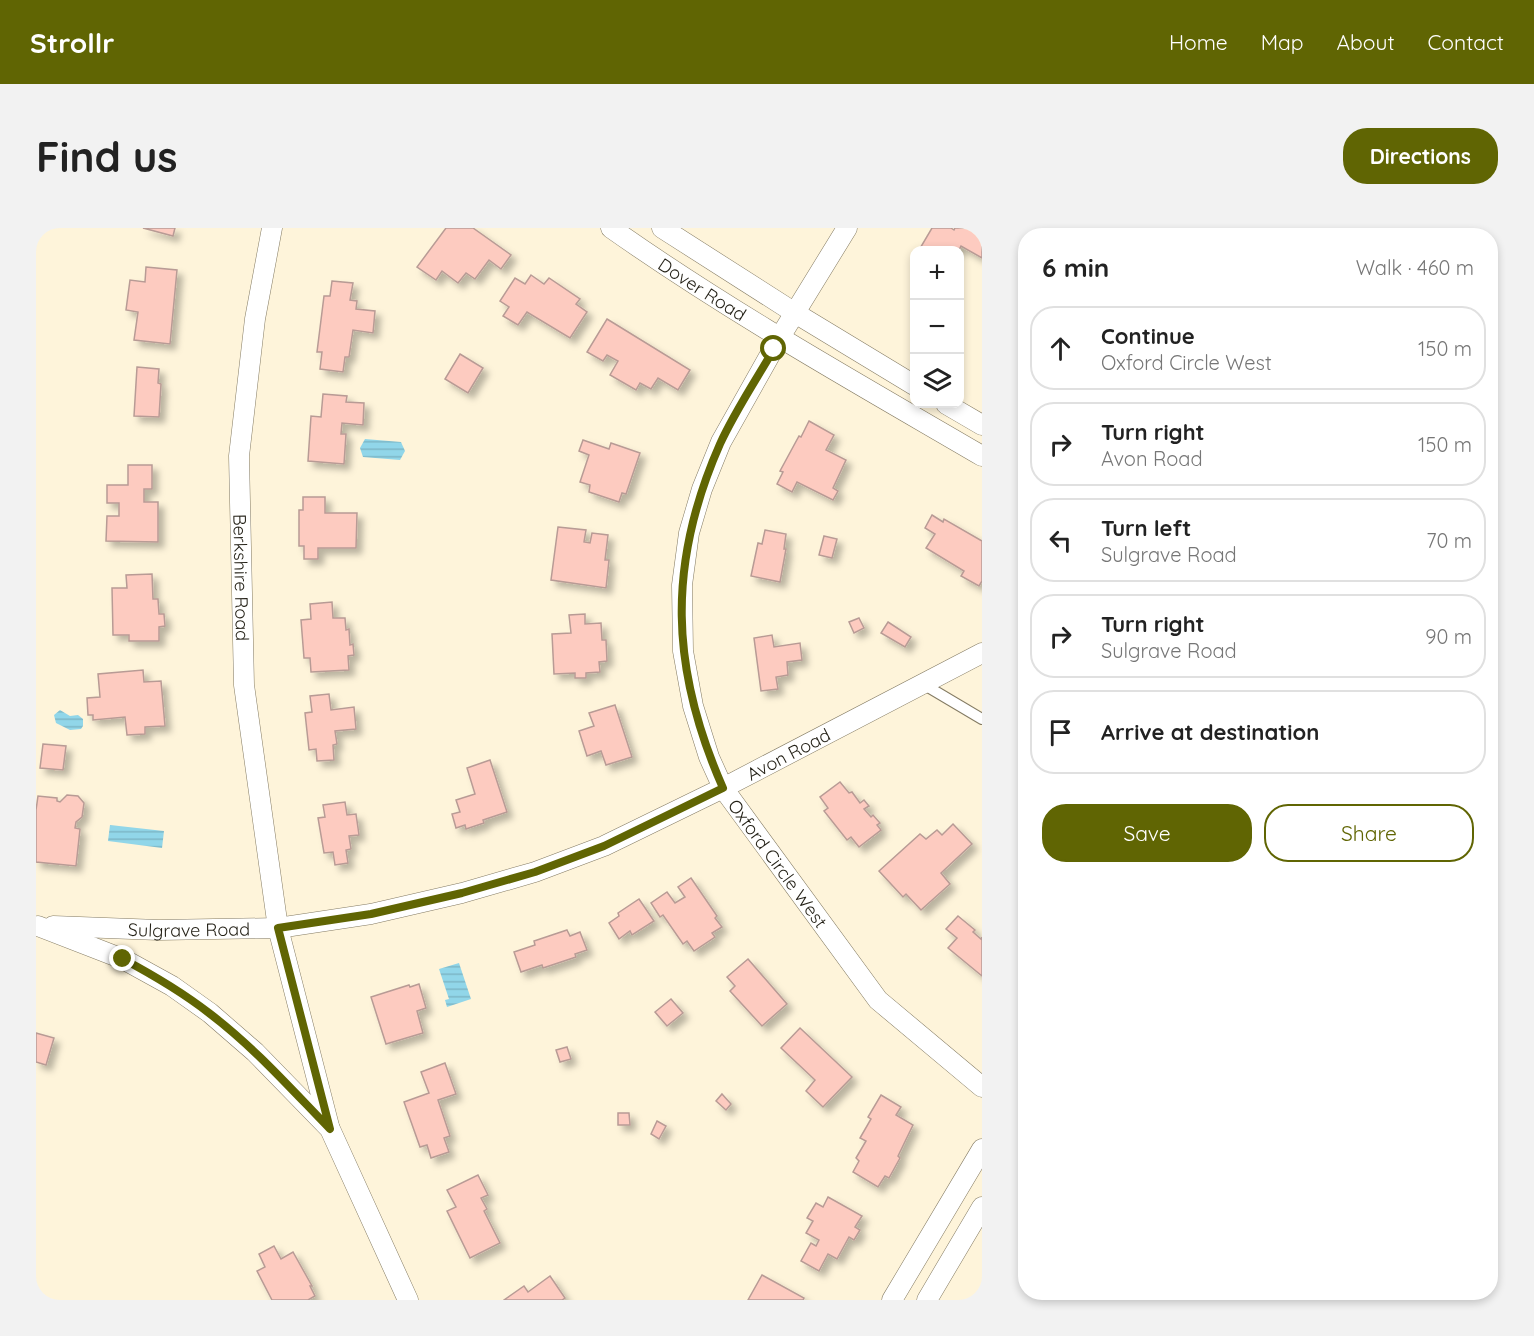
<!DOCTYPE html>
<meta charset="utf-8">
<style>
body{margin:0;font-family:Quicksand,sans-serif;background:#f2f2f2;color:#222}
.controls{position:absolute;right:18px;top:18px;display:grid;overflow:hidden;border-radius:12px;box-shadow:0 3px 9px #0003}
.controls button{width:54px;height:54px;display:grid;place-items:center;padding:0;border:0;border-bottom:2px solid #e0e0e0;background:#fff;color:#222;font:30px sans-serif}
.stop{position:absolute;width:18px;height:18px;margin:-14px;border:4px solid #606503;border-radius:50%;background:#fff}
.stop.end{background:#606503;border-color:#fff;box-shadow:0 2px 6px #0008}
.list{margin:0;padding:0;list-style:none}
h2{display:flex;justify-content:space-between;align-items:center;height:78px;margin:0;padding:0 24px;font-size:26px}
h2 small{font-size:20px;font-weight:400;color:#767676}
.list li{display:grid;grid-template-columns:39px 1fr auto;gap:18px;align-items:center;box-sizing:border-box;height:84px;margin:0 12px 12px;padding:0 12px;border:2px solid #e0e0e0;border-radius:24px}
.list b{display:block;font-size:22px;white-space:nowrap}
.list p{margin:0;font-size:20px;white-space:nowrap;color:#767676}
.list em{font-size:20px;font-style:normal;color:#767676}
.actions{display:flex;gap:12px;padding:18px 24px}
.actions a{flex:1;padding:14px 0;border:2px solid #606503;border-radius:24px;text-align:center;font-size:21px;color:#606503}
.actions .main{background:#606503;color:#fff}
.icon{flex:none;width:33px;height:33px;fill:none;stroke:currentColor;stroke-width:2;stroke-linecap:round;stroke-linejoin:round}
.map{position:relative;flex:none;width:946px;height:1072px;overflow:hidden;border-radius:24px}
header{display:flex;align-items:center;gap:36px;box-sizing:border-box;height:84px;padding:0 30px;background:#606503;color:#fff}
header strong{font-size:28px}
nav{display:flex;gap:33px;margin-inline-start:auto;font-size:21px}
.intro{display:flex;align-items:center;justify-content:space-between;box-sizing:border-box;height:144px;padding:0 36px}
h1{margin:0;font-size:42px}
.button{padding:15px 27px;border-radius:24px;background:#606503;color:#fff;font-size:21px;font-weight:700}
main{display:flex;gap:36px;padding:0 36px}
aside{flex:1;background:#fff;border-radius:24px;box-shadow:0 3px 9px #0003}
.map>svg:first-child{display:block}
.water{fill:url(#water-rules)}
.building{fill:#fdcbc0;stroke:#b89b95;stroke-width:1.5;filter:url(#shadow)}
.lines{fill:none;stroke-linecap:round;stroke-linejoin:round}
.service-casing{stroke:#847b63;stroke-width:12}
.minor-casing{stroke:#847b63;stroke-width:21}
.service{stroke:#fff;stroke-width:10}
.minor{stroke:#fff;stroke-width:20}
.route{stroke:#606503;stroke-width:8}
.labels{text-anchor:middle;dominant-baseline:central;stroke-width:4.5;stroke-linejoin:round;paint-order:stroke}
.street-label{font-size:18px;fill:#221f15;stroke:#fef4da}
</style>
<header>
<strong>Strollr</strong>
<nav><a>Home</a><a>Map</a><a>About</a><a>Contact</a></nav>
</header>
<div class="intro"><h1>Find us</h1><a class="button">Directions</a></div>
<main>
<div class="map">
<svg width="946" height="1072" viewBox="0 0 946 1072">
<defs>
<pattern id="water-rules" width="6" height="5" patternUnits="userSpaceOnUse" patternTransform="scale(1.5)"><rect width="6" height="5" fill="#91d6e9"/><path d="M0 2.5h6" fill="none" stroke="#7db7c7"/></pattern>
<filter id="shadow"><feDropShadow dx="5.5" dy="5.5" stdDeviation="3" flood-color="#0004"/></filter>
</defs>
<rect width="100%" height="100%" fill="#fef4da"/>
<!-- water -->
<g class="water">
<path d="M329 211 365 214 369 223 364 232 327 229 324 220Z"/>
<path d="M24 482 34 488 42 487 47 491V498L45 501 34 502 20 495 18 487Z"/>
<path d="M74 597 128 603 126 620 72 613Z"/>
<path d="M423 735 435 771 411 779 409 772 413 771 403 741Z"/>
</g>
<!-- building -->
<g class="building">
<path d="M107 0H139L137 8Z"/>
<path d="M410 0H437L475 27 465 41 453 32 439 51 430 45 422 55 406 43 400 52 381 39Z"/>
<path d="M896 0H915L918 2 919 0H932L946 8V30L925 18 923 22H883Z"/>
<path d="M110 39 141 42 134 116 98 112 102 84 90 82 94 52 109 54Z"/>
<path d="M495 47 508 56 513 50 544 71 540 76 551 84 534 110 491 84 482 97 467 88 473 79 464 73 479 50 489 56Z"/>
<path d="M296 53 317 55 314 72 321 73 320 81 339 83 337 105 317 102 313 129H309L307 144 284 141 286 124H281L288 68H294Z"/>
<path d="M571 91 654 142 642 162 622 150 615 161 604 155 600 162 574 147 582 133 571 127 567 133 551 124Z"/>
<path d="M424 126 447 140 432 165 409 151Z"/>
<path d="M101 139 123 141 122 155 125 156 123 189 98 188Z"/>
<path d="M287 166 311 168 310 174 328 175 327 197 306 195 305 206H310L308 236 272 233 275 188 285 189Z"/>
<path d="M773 193 798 207 790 222 810 232 797 260 802 263 797 272 761 254 756 264 741 256 747 244 744 243 763 208 765 209Z"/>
<path d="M547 212 573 221 575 215 604 225 590 266 586 265 583 274 553 264 554 257 544 254 553 227 543 223Z"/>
<path d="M92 237H116V261H108V274H122V314L70 313 71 288H83V275H71V257H92Z"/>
<path d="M267 269H289V285H321L320 320H282V331H268V318H263V282H267Z"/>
<path d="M896 287 907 294 908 291 946 313V353L943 358 925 348 928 343 890 320 899 306 889 300Z"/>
<path d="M522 299 550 302 548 314 554 315 556 305 572 307 569 332H573L570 360 515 352Z"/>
<path d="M729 302 750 306 748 321H750L744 354 715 348 722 315 726 316Z"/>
<path d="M788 308 801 311 796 330 783 327Z"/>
<path d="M116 346 117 371H122L123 386H128L129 398 123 399V413H93V407H77L76 360H91L90 347Z"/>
<path d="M296 374 297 390H309L310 402 313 401 314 417 317 416 318 427 312 428 313 442 275 444 274 430H268L265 392 275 391 274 376Z"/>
<path d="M549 386V396L565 395 566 412H570L571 433 563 434 564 444 550 445V450H539V445L518 446 516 406 535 405 533 387Z"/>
<path d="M823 390 828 400 818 405 813 394Z"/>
<path d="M852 394 875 409 869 419 845 405Z"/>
<path d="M736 407 738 419 764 415 766 432 751 434 752 447 740 449 742 461 725 463 718 410Z"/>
<path d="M107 442 108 454 125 453 129 498 109 499V506L91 507 89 489 57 492V487H52L51 470 64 469 62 446Z"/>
<path d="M293 466 295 482 318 479 320 501 299 503 301 516 297 517 298 532 281 533 280 521 273 522 269 485 276 484 274 468Z"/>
<path d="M579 477 596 529 570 537 565 523 551 528 543 503 558 498 553 485Z"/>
<path d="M7 516 30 518 27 542 4 540Z"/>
<path d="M454 532 471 584 447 592 448 595 430 601 429 597 420 600 416 586 424 584 420 572 439 566 431 540Z"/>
<path d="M804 554 813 565 816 564 824 575 828 572 833 578 828 581 835 589 837 587 844 595 841 597 845 602 823 619 815 609 811 612 788 583 792 580 784 569Z"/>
<path d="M31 567 42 568 48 575 46 589 40 594 39 600 44 601 40 638 0 634V582L2 568 21 570V573L24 574Z"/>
<path d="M309 574 311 587 320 586 323 607 313 608 315 621 310 622 312 635 299 637 297 624 288 625 282 590 289 589 287 577Z"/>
<path d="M917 596 936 616 905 645 914 656 885 682 870 666 867 669 843 643 884 606 890 611 901 602 906 607Z"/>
<path d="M655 650 681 688 679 690 686 699 676 705 679 709 658 723 651 713 647 716 627 687 624 689 615 675 631 664 639 675 649 669 642 659Z"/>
<path d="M603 671 618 693 596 707 594 703 583 711 573 695 583 688 582 685Z"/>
<path d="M922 688 939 702 937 704 945 711 946 709V748L912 720 921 710 910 701Z"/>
<path d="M531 702 534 708 544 704 551 722 539 726 540 729 507 740 506 737 485 744 478 724 499 717 498 713Z"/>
<path d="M712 731 751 776 726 798 694 763 699 758 691 749Z"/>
<path d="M383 756 390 780 381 783 387 805 350 816 335 769 373 757 374 759Z"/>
<path d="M635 771 647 785 631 798 619 784Z"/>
<path d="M764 800 816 849 787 879 770 863 779 852 745 820Z"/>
<path d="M0 805 18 810 10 837 0 834Z"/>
<path d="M531 819 535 831 524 834 520 822Z"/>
<path d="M409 835 420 866 402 872 414 908 408 910 413 924 395 930 391 917 384 919 368 874 393 865 385 844Z"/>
<path d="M686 866 695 876 690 882 680 873Z"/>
<path d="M845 867 865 879 860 887 877 897 862 928 864 930 853 950 849 948 842 959 817 944 823 933 820 930 830 913 824 910 835 891 832 889Z"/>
<path d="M582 885H593L594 897H582Z"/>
<path d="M621 893 630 898 623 911 615 906Z"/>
<path d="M442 947 452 967 445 970 451 981 448 983 464 1015 434 1030 411 983 420 979 411 962Z"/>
<path d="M792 969 826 988 819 999 824 1002 818 1012 813 1009 801 1031 792 1026 783 1043 765 1033 775 1015 780 1018 783 1012 770 1005 777 993 771 990 780 975 787 979Z"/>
<path d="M238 1018 245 1031 257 1024 276 1058H274L279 1068 272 1072H236L221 1043 229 1039 223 1026Z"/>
<path d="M726 1047 768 1070 767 1072H712Z"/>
<path d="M514 1048 529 1070 526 1072H468L488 1058 492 1064Z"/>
</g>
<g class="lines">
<defs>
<path id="service" d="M887 456 946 491"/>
<g id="minor">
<path id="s1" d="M236 0 219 91 203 228 208 457 242 700 335 686 426 665 499 644 568 618 687 560 946 425"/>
<path id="s2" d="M575 0C694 84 821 155 946 228"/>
<path d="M626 0 759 85 878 157"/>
<path id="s3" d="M811 0 744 109 685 214 666 261 653 305 646 357 647 423 657 478 673 529 687 560 842 772 946 859"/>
<path d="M910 176 946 197"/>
<path d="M2 698 87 731 136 758 174 785 219 824 294 901 372 1072"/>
<path id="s4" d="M17 698 123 702 242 700 293 898"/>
<path d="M856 1072 946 921"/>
<path d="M891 1072 946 979"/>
</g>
</defs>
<!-- service casing -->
<use href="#service" class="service-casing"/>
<!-- minor casing -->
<use href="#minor" class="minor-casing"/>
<!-- service -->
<use href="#service" class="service"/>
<!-- minor -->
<use href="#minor" class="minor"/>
</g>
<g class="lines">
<!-- route -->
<path class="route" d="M87 731C117 747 146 764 173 785 218 819 255 861 294 901L242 700 335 686 426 665 499 644 568 618 687 560C634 440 631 336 684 216 699 183 720 152 738 121"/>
</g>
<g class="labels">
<!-- street labels -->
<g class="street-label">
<text stroke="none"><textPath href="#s2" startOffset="110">Dover Road</textPath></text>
<text stroke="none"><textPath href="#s1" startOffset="352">Berkshire Road</textPath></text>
<text stroke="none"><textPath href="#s1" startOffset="1248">Avon Road</textPath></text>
<text stroke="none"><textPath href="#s3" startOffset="700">Oxford Circle West</textPath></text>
<text stroke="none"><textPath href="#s4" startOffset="136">Sulgrave Road</textPath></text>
</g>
</g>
</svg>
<div class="controls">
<button>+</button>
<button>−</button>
<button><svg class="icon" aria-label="layers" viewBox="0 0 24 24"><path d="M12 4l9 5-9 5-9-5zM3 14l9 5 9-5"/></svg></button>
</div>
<div class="stop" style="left:738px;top:121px"></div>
<div class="stop end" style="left:87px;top:731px"></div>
</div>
<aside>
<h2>6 min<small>Walk · 460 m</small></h2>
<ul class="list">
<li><svg class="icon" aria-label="ahead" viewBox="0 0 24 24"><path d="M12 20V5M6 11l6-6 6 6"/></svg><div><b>Continue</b><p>Oxford Circle West</p></div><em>150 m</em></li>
<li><svg class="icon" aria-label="right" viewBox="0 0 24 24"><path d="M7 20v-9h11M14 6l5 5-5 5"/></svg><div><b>Turn right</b><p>Avon Road</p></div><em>150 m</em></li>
<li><svg class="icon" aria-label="left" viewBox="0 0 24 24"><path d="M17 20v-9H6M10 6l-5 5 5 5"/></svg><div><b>Turn left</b><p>Sulgrave Road</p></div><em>70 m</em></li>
<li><svg class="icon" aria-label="right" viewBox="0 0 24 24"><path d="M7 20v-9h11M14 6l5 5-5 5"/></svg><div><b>Turn right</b><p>Sulgrave Road</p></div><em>90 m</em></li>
<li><svg class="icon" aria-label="arrive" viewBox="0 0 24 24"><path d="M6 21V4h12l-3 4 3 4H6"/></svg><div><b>Arrive at destination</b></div></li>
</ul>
<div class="actions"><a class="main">Save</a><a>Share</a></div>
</aside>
</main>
